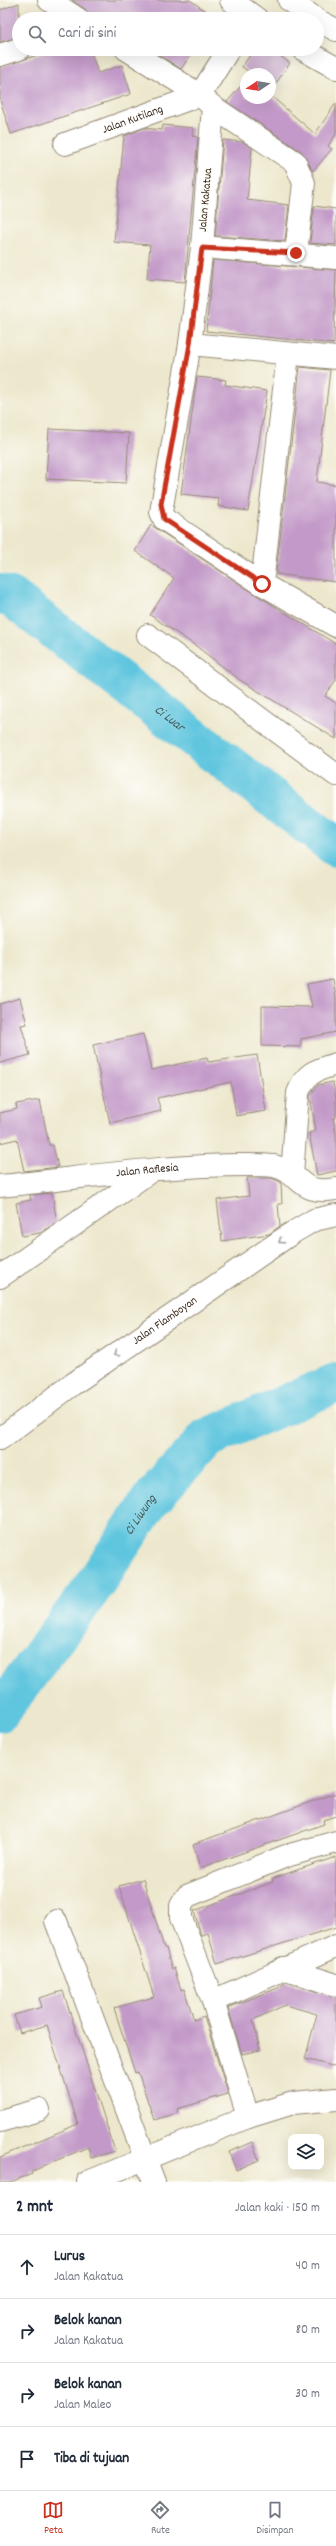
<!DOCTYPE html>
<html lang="id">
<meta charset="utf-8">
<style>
body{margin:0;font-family:Dekko,sans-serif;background:#f6f6f7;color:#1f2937}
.controls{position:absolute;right:12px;bottom:12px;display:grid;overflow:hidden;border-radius:8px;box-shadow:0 4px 16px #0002}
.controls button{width:36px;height:36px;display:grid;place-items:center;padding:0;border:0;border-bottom:1px solid #e0e1e3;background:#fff;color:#1f2937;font:20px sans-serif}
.compass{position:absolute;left:240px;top:68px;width:36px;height:36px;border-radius:50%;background:#fff;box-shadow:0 4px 16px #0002;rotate:258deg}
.stop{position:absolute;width:12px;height:12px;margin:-9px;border:3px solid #c8321e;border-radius:50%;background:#fff}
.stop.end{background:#c8321e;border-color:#fff;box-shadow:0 1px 4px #0008}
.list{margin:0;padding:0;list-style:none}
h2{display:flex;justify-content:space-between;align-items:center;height:52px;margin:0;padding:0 16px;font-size:17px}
h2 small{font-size:13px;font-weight:400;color:#747a83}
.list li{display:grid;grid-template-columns:26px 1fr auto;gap:12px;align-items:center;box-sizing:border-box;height:64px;padding:0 16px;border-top:1px solid #e0e1e3}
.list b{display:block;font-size:15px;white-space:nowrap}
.list p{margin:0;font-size:13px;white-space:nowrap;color:#747a83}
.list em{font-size:13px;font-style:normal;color:#747a83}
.icon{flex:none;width:22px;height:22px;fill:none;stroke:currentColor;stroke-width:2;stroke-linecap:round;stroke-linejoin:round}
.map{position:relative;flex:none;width:336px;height:2182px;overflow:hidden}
.search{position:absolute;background:#fff;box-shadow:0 4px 16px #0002;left:12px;right:12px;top:12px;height:44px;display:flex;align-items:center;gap:10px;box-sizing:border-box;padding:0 14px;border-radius:22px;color:#747a83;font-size:15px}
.sheet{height:308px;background:#fff}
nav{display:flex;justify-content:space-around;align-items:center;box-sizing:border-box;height:56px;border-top:1px solid #e0e1e3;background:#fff;font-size:11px;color:#747a83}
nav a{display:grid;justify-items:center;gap:2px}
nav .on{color:#c8321e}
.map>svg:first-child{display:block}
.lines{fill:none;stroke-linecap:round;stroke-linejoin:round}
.river{stroke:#61c6df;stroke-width:40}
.building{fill:#c299c8}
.minor-casing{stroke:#948976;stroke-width:24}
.major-casing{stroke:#948976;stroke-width:24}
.minor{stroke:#fff;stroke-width:22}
.major{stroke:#fff;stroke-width:22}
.oneway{stroke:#a79f9a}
.route{stroke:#c8321e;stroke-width:5}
.labels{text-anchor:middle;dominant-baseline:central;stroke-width:3.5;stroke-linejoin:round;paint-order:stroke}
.street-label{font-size:12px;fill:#3b2a1e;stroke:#fdfcf7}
.water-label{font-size:13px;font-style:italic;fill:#465958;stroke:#fdfcf7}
</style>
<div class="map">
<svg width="336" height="2182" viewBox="0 0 336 2182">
<rect width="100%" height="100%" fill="#fdfcf7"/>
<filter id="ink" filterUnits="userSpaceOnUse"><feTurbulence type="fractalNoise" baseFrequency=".025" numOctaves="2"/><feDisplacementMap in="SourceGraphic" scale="8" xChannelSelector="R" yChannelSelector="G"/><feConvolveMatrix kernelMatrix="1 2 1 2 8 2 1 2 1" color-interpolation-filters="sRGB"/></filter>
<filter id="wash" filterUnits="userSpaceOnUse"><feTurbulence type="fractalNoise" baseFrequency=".012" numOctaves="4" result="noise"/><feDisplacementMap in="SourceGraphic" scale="16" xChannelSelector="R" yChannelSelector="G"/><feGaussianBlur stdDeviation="0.9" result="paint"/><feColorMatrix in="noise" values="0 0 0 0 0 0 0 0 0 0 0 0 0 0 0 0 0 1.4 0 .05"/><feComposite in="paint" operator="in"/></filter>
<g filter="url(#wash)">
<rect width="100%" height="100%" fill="#ede8cd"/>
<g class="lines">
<!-- river -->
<g class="river">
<path id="s1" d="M0 594 11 597 336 847"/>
<path id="s2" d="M0 1712 90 1591 150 1501 207 1438 336 1383"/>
</g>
</g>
<g id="blocks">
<!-- building -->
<g class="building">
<path d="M72 0H190L217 19H94L85 9Z"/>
<path d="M19 3V37L0 42V10Z"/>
<path d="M56 49H90L98 73 122 65 131 94 11 134 0 100V67Z"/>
<path d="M150 49H192L194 50 181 69Z"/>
<path d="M254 49H270L290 63 270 92V74H252L242 67Z"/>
<path d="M246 80V98H270V95L315 134 336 103V134L328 146 332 149 313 171 302 152 227 102Z"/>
<path d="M163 125 193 128 192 136 198 137 185 282 147 279 150 245 114 242 124 136 144 128 162 130Z"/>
<path d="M223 140 243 142 252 148 247 200 289 205 285 241 215 236Z"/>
<path d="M314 206 336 209V245L310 243Z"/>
<path d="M213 260 336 270 334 344 206 331Z"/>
<path d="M300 367 330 370 317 482 336 485V582L276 574Z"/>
<path d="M197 377 226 380 225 385 267 391 248 511 218 506 219 498 181 494Z"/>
<path d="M49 429 129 433 126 483 46 479Z"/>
<path d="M151 525 255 594 336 644V680L325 696 336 703V739L240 680 196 646 150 615 174 578 135 551Z"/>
<path d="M333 979 336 997V1032L301 1039V1047L262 1046V1006L312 1007 307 984Z"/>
<path d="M20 998 27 1024 21 1025 30 1055 0 1063V1004Z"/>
<path d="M143 1034 151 1070 207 1058 208 1062 257 1055 266 1111 236 1116 231 1082 157 1098 161 1111 110 1123 93 1045Z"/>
<path d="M333 1082 336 1099V1118H333L336 1134V1171L317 1175 309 1133 316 1131 310 1096 318 1085Z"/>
<path d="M40 1100 49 1145H53L58 1167 24 1171 17 1139 0 1143V1113L17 1109 16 1104Z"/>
<path d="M247 1178H271L281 1182 282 1204H278L280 1226 269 1234 222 1241 217 1200 249 1196Z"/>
<path d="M52 1193 57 1222 40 1233 22 1236 16 1203 31 1200 30 1195Z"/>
<path d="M336 1793V1816L323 1820 324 1824 200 1868 193 1844Z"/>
<path d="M336 1857V1927L217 1964 208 1933 201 1935 194 1911 273 1882 272 1879 294 1871Z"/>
<path d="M143 1879 164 1948H166L172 1969 174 1968 181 1990 184 1989 194 2020 204 2016 228 2094 177 2109 178 2113 154 2120 138 2072 135 2073 114 2008 154 1997 119 1886Z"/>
<path d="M286 1982 336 1997V2067L305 2059 317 2014 285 2005 253 2020 260 2050 242 2054 228 2008 278 1988Z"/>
<path d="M63 1991 115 2151 91 2158 88 2147 50 2163 31 2172 32 2174 10 2182H0V2157L78 2124 47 2025 20 2033 14 2015 42 2007 39 1998Z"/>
<path d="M252 2142 259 2160 236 2170 229 2152Z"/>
</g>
</g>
</g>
<g filter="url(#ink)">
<use href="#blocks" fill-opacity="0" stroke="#948976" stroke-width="1"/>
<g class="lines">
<defs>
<g id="minor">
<path d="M49 0 78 19"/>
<path d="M231 0 257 19"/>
<path d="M126 49 200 95 213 107 295 162 304 183 296 253"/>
<path d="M302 49 336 68"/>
<path d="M0 55 19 49"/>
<path d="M213 107 202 247 190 344 161 512 164 519 262 584 336 626"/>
<path id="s3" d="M65 144 200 95 229 49"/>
<path d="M202 247 336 258"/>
<path d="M190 344 336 358"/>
<path d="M262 584 288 354"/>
<path d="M148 635 336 775"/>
<path d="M292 1176 298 1093C305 1073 316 1070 336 1064"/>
<path id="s4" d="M0 1186C81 1178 165 1165 246 1165 255 1165 265 1165 274 1166 303 1173 298 1196 336 1189"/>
<path d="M0 1277 148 1173"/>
<path id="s5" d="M0 1439 73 1384 292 1233 314 1220 336 1215"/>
<path d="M56 1921 154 2182"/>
<path d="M283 1968 336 1985"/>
<path d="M213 2001 336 1946"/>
<path d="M248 2117 213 2001 181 1918V1906L187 1896 286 1856 336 1842"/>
<path d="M0 2121 39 2110"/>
<path d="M88 2182 248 2117 293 2103 336 2099"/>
</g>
<g id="major">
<path d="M289 0 316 19"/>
<path d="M317 20 336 30"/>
</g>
</defs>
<!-- minor casing -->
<use href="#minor" class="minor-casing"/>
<!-- major casing -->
<use href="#major" class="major-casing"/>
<!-- minor -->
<use href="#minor" class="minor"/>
<!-- major -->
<use href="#major" class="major"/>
</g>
<!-- one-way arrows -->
<defs><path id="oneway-chevron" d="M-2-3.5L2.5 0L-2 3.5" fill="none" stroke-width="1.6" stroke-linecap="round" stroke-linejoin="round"/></defs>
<g class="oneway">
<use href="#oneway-chevron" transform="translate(281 1241) rotate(146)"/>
<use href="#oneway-chevron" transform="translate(116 1354) rotate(145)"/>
</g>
</g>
<g class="lines" filter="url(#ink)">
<!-- route -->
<path class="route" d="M262 584 164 519 161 504 190 344 202 248 296 253"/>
</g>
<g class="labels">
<!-- street labels -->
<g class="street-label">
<text stroke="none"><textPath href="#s3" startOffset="72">Jalan Kutilang</textPath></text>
<text transform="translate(206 200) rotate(-85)">Jalan Kakatua</text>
<text stroke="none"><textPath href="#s4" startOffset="148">Jalan Raflesia</textPath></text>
<text stroke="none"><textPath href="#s5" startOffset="203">Jalan Flamboyan</textPath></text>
</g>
<!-- water labels -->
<g class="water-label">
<text stroke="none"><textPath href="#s1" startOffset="211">Ci Luar</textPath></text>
<text stroke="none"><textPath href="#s2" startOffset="242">Ci Liwung</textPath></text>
</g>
</g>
</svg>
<div class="controls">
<button><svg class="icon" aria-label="layers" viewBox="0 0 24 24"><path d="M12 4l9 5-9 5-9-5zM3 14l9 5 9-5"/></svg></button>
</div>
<svg class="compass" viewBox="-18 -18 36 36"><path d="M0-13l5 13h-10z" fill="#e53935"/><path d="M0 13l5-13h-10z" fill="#747a83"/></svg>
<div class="stop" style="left:262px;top:584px"></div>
<div class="stop end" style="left:296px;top:253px"></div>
<div class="search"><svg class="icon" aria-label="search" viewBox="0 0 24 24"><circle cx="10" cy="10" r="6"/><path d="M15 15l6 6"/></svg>Cari di sini</div>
</div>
<section class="sheet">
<h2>2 mnt<small>Jalan kaki · 150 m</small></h2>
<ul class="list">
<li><svg class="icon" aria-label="ahead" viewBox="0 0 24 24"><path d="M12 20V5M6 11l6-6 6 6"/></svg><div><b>Lurus</b><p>Jalan Kakatua</p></div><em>40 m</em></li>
<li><svg class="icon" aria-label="right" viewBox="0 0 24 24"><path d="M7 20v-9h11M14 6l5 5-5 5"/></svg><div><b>Belok kanan</b><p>Jalan Kakatua</p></div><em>80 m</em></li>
<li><svg class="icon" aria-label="right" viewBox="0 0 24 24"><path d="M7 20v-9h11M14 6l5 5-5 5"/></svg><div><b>Belok kanan</b><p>Jalan Maleo</p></div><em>30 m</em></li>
<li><svg class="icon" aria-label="arrive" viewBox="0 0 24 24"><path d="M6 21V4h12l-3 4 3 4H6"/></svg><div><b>Tiba di tujuan</b></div></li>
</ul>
</section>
<nav>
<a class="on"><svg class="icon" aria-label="map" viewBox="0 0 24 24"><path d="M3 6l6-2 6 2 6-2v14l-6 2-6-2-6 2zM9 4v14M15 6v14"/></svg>Peta</a>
<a><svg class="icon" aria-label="directions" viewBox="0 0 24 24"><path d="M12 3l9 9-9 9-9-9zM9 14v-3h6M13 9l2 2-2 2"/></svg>Rute</a>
<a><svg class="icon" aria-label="saved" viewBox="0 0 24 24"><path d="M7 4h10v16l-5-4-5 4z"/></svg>Disimpan</a>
</nav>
